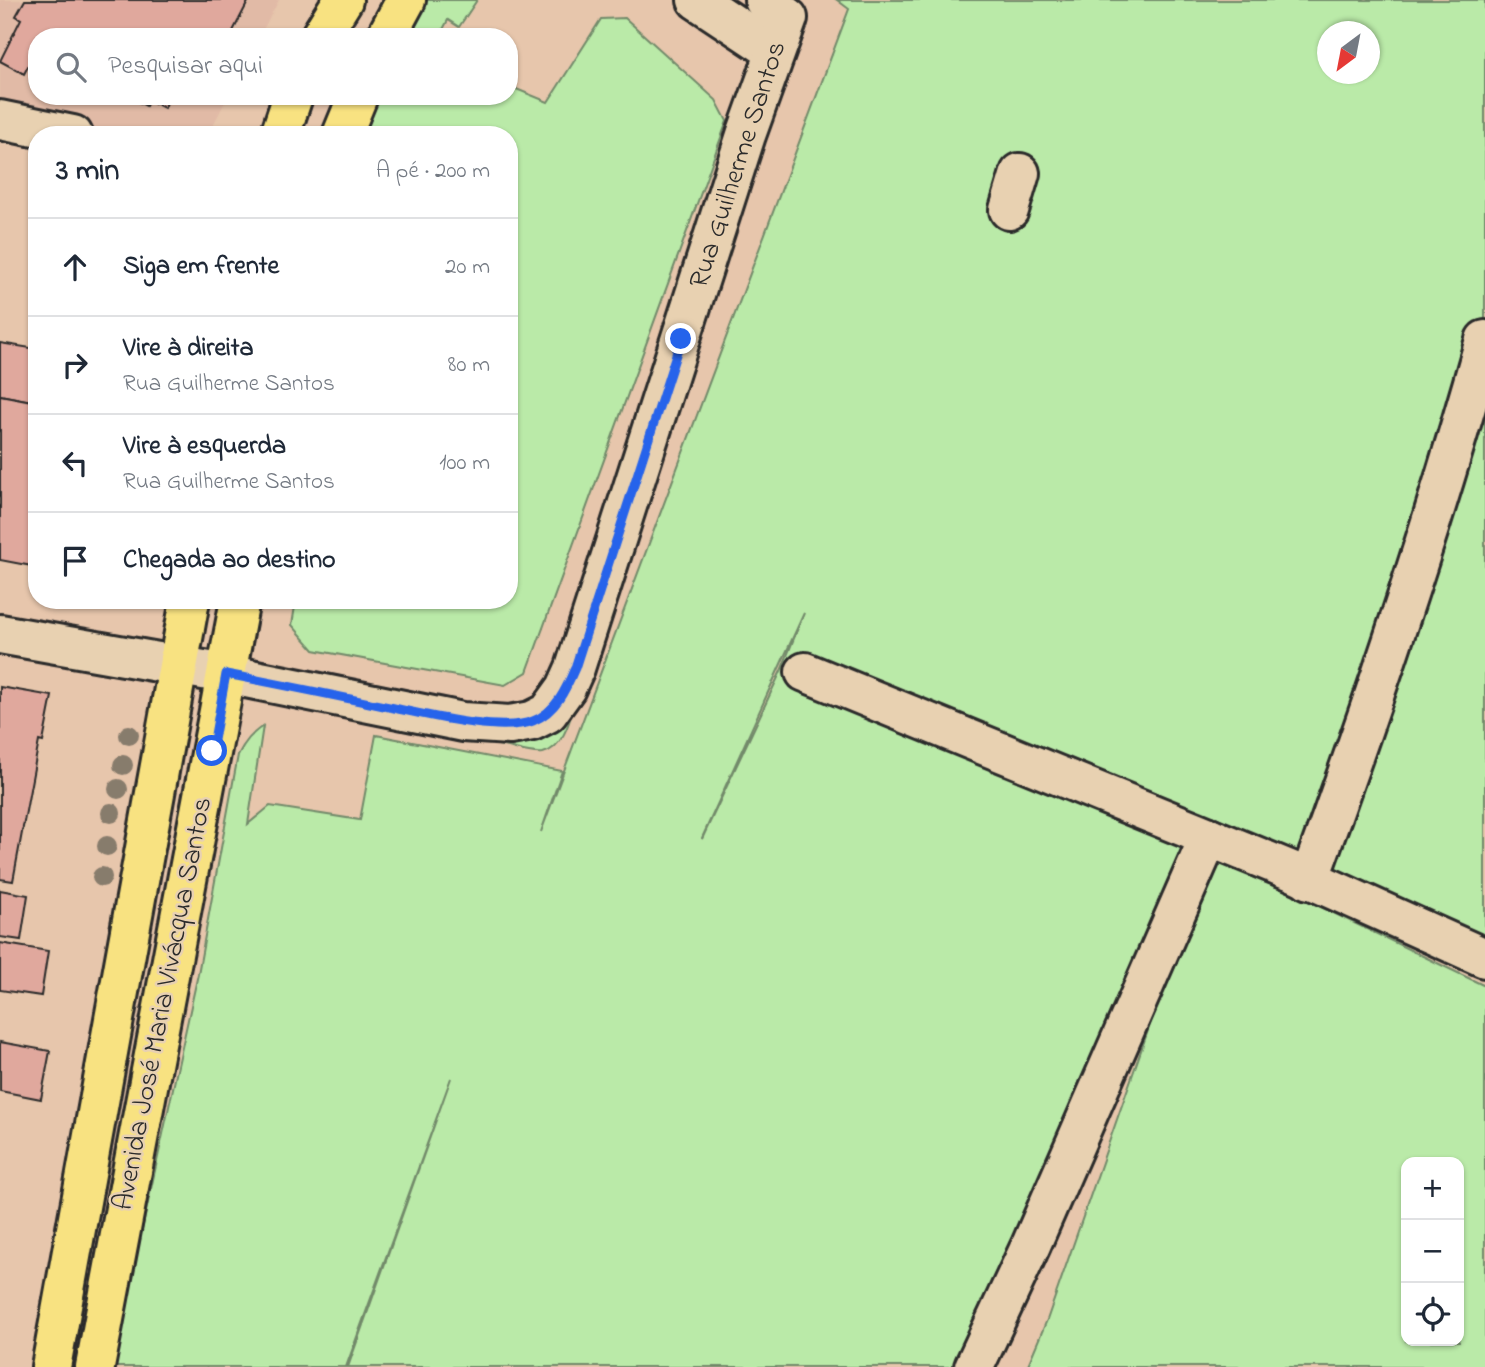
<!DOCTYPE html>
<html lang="pt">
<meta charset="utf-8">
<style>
body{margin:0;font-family:"Indie Flower",sans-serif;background:#f2f2f3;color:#1f2937}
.controls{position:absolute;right:21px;bottom:21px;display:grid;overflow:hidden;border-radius:14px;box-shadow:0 2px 5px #0004}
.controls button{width:63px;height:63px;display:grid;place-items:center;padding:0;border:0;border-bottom:2px solid #e0e1e3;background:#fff;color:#1f2937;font:35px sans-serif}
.compass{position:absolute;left:1317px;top:21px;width:63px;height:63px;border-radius:50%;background:#fff;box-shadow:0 2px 5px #0004;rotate:212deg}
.stop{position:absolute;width:21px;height:21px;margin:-16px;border:5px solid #2563eb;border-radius:50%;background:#fff}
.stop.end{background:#2563eb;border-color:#fff;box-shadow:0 2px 7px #0008}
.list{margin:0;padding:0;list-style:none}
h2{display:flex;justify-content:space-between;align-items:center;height:91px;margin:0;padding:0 28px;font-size:30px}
h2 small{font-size:23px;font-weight:400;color:#747a83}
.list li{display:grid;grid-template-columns:46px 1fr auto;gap:21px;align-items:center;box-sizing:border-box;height:98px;padding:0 28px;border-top:2px solid #e0e1e3}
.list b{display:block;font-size:26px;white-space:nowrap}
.list p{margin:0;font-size:23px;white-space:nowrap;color:#747a83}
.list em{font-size:23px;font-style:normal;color:#747a83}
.icon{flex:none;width:38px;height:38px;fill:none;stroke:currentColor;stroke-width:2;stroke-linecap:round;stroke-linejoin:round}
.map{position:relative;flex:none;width:1485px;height:1367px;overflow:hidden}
.search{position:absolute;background:#fff;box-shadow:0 2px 5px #0004;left:28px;top:28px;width:490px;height:77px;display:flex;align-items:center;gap:18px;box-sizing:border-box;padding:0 24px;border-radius:28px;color:#747a83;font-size:26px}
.panel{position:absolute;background:#fff;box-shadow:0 2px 5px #0004;left:28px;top:126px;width:490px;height:483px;border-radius:28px}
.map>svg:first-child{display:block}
.built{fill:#e1baa6}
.green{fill:#baeaa8;stroke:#728a6a;stroke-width:2;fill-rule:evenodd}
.building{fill:#e0a89d;stroke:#2b2b2b;stroke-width:2}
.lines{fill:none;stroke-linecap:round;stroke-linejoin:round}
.minor-casing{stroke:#2b2b2b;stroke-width:44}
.major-casing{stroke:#2b2b2b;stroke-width:44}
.minor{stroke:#e8d1b1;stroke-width:38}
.major{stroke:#f8e281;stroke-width:38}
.tree{fill:#877b6c}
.route{stroke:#2563eb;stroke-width:9}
.labels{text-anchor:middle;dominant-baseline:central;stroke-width:5;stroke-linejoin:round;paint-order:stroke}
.street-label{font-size:28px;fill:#2b2b2b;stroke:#e8d1b1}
</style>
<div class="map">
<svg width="1485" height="1367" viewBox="0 0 1485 1367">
<rect width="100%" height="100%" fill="#e7c6ac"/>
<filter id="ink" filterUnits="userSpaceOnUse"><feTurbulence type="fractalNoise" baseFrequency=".0143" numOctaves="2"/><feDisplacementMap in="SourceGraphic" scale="14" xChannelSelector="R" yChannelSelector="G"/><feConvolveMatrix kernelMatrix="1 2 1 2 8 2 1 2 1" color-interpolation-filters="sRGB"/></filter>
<g filter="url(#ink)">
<!-- built -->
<path class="built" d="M0 0H279L259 37H37V96H228L208 135H114L0 107Z"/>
<!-- green -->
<g class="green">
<path d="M423 0H477L459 27 448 20 439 37H405Z"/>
<path d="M837 0H1485V943L1206 831 953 1367H348L451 1078 346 1367H112L198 974 238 755C244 743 252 733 263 726L248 824 270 806 360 820 376 735 562 771 541 832 849 9ZM1328 32H1370V74H1328ZM804 613 781 671 702 839V838Z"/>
<path d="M625 18 716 100 727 121 527 672 505 685 314 650 292 625 296 600H509V135H363L378 96H509V86L548 102 601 19Z"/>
<path d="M577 697C571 715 565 748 543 753 531 755 511 747 498 745L508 742Z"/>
<path d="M1219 858 1485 986V1367H1027L1047 1320 1152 1019ZM1406 1162H1459V1341H1406Z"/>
</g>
<!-- building -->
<g class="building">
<path d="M25 0H249L230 37H37V49L24 74 0 61 21 19 16 16Z"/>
<path d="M127 96H171L164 108 149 100 146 106Z"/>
<path d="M0 343 37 349V402L0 395Z"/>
<path d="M0 395 37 402V567L0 560Z"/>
<path d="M0 687 52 696 43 742 39 741 13 881 0 879Z"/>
<path d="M0 890 28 895 21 940 0 937Z"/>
<path d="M0 943 48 951 41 996 0 990Z"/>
<path d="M0 1042 50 1051 41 1099 0 1091Z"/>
</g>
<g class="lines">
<defs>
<g id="minor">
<path d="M697 0 774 51"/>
<path d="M0 120 73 135"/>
<path d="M1009 210 1020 173"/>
<path d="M0 634 226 674 463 722 510 725 532 721 548 713 566 688 575 668 746 135 788 18 764 0"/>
<path d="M805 672 1292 871 1485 958"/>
<path d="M1309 880C1374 702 1434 523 1485 340"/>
<path d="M974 1367 1031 1245 1209 837"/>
</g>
<g id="major">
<path d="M320 37 343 0"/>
<path d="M386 37 406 0"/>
<path d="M280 135 293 96"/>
<path d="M342 135 358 96"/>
<path d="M51 1367 190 600"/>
<path d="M95 1367 240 600"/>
</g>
</defs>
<!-- minor casing -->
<use href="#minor" class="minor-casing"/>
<!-- major casing -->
<use href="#major" class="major-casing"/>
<!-- minor -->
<use href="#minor" class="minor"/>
<!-- major -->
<use href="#major" class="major"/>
</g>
<!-- trees -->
<g class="tree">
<circle cx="129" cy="735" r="10"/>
<circle cx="123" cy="765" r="10"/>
<circle cx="118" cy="789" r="10"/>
<circle cx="111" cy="813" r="10"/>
<circle cx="107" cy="846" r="10"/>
<circle cx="102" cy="877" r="10"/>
</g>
</g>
<g class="lines" filter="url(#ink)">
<!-- route -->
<path class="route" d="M212 751 226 674C279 684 332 695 384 706 421 713 498 734 533 721 556 712 566 689 575 668L681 339"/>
</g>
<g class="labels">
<!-- street labels -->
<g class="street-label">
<text transform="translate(739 165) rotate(-72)">Rua Guilherme Santos</text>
<text transform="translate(164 1004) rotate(-79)">Avenida José Maria Vivácqua Santos</text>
</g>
</g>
</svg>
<div class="controls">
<button>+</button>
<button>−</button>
<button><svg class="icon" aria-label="locate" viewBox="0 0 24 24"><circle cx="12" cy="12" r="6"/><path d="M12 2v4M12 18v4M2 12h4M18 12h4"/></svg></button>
</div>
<svg class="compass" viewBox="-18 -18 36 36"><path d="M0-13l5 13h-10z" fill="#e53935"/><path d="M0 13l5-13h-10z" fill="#747a83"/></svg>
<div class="stop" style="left:212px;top:751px"></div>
<div class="stop end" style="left:681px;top:339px"></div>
<div class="search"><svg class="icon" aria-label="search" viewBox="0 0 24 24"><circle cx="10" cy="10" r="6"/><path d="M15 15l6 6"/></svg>Pesquisar aqui</div>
<section class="panel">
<h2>3 min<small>A pé · 200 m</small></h2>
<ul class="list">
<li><svg class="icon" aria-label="ahead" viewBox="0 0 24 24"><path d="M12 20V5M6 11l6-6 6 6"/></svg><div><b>Siga em frente</b></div><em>20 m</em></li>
<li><svg class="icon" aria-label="right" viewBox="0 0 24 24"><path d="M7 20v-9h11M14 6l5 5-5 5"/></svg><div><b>Vire à direita</b><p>Rua Guilherme Santos</p></div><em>80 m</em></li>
<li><svg class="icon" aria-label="left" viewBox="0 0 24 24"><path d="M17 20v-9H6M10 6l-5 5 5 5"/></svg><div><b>Vire à esquerda</b><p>Rua Guilherme Santos</p></div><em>100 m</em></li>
<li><svg class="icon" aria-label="arrive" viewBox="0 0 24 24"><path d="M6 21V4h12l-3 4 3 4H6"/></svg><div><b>Chegada ao destino</b></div></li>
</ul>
</section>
</div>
